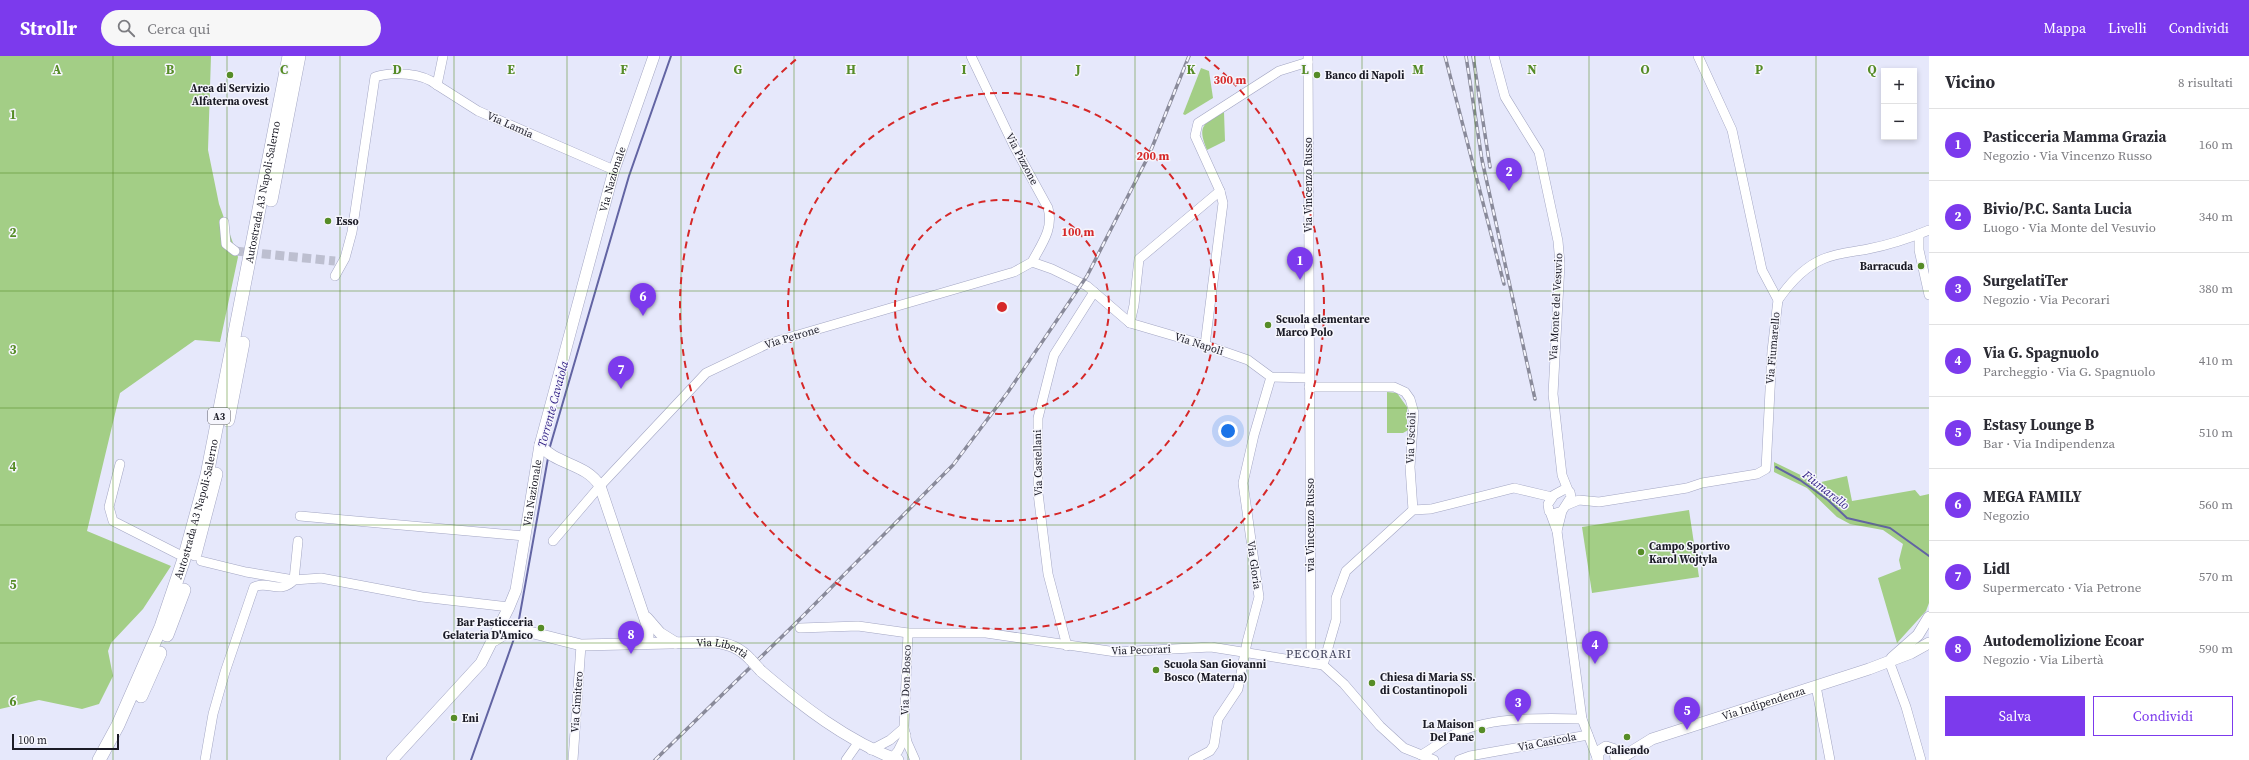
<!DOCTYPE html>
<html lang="it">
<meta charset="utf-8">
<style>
body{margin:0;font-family:"Source Serif 4",serif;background:#f7f7f7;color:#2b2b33}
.controls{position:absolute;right:12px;top:12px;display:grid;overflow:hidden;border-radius:0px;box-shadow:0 2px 6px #0003}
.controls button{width:36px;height:36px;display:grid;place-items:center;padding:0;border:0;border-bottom:1px solid #e1e1e2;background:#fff;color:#2b2b33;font:20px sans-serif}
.scale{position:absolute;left:12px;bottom:10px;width:107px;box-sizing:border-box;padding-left:4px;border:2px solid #1b1b26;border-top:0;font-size:11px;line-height:14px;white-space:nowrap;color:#1b1b26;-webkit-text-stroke:3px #f6f6fd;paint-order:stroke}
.you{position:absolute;left:1228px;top:375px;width:14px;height:14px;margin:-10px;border:3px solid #fff;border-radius:50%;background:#1a73e8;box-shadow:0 0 0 6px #1a73e833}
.badge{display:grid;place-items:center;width:26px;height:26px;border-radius:50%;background:#7c3aed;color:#fff;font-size:13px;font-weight:700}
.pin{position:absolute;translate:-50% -33px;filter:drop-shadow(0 1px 2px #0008)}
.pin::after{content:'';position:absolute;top:21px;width:14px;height:12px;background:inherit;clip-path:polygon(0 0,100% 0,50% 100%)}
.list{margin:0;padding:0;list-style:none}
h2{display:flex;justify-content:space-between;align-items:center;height:52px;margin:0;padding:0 16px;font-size:17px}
h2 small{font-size:13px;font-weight:400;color:#7c7c81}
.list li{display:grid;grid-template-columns:26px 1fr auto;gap:12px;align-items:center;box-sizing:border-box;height:72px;padding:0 16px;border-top:1px solid #e1e1e2}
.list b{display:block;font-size:15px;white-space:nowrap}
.list p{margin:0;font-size:13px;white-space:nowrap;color:#7c7c81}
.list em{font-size:13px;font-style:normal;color:#7c7c81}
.actions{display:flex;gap:8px;padding:12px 16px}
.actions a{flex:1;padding:9px 0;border:1px solid #7c3aed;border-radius:0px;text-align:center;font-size:14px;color:#7c3aed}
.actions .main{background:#7c3aed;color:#fff}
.icon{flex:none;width:22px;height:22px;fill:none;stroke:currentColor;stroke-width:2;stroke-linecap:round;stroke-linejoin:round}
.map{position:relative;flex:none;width:1929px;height:704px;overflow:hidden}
header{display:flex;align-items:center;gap:24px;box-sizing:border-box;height:56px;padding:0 20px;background:#7c3aed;color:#fff}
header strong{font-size:19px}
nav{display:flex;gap:22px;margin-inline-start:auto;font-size:14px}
.search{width:280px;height:36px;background:#f7f7f7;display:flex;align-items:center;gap:10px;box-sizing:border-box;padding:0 14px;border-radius:22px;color:#7c7c81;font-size:15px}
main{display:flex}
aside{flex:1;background:#fff}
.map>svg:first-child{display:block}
.green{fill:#a3ce86}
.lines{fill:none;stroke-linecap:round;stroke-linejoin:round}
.stream{stroke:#6264a3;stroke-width:2}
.minor-tunnel{stroke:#bdbfd0;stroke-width:9;stroke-dasharray:9 4.5;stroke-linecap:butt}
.minor-casing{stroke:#a3a6c3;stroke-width:10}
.major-casing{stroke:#a3a6c3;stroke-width:12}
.highway-casing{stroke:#a3a6c3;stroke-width:14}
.minor{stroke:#fff;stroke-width:9}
.major{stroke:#fff;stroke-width:11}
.highway{stroke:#fff;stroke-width:13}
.rail-casing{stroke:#898a9a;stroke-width:3.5}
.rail{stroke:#f6f6fd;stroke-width:2;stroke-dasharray:6;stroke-linecap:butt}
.major-bridge-casing{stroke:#a3a6c3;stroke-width:12;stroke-linecap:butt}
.major-bridge{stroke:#fff;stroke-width:11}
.grid{fill:none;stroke:#568c27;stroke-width:1;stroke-opacity:0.55}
.ring{fill:none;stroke:#d62828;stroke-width:2;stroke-dasharray:7 5}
.poi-dot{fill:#568c27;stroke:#f6f6fd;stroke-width:1.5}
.labels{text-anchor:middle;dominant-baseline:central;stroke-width:3;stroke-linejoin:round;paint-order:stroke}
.shield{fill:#f6f6fd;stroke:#5d5d66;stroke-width:1}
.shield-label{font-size:10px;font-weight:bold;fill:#1b1b26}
.poi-label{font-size:11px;font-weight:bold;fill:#1b1b26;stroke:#f6f6fd;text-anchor:start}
.street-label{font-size:11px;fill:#1b1b26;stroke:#f6f6fd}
.water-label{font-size:12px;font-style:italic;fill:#302084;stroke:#f6f6fd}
.neighbourhood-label{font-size:12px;letter-spacing:1px;fill:#3c3e57;stroke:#f6f6fd}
.grid-label{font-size:13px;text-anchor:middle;font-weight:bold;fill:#568c27;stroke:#f6f6fd;stroke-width:3;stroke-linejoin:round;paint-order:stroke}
.centre{fill:#d62828;stroke:#f6f6fd;stroke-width:2}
.ring-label{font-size:12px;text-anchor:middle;font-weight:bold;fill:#d62828;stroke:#f6f6fd;stroke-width:3;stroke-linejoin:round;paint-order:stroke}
</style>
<header>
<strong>Strollr</strong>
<div class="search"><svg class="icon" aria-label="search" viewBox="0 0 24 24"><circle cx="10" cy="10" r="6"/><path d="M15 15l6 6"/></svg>Cerca qui</div>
<nav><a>Mappa</a><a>Livelli</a><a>Condividi</a></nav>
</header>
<main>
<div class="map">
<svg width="1929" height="704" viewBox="0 0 1929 704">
<rect width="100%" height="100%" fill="#e6e8fb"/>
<!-- green -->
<g class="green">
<path d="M0 0H211L208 94 219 148 238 201 220 286 195 284 120 337 87 475 171 510 143 553 111 587 108 595 113 620 99 648 82 653 39 644 0 653Z"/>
<path d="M1201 12 1209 15 1213 42 1185 59 1183 58Z"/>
<path d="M1224 56 1225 85 1207 94C1197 69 1203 68 1224 56Z"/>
<path d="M1387 336 1397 337 1407 351V369L1410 373 1403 377H1387Z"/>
<path d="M1774 406 1817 427 1847 420 1852 445 1915 434 1920 440 1929 438V547L1926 555 1897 587 1878 522 1901 513 1899 504 1903 488 1883 474 1850 468 1837 461 1807 432 1774 416Z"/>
<path d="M1689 454 1699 521 1592 537 1582 471Z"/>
</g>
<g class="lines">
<!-- stream -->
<g class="stream">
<path d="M549 394 629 120 671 0"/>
<path d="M1776 411 1800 424 1828 444 1847 462 1890 472 1929 500"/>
<path d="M518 569 548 402"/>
<path d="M471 704 516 577"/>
</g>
<!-- minor-tunnel -->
<path class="minor-tunnel" d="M235 195 335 205"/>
<defs>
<g id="minor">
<path d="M443 0 437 29 478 55 614 114"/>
<path d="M971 0 1014 90 1048 152C1054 173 1041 189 1032 206"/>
<path d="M1308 0 1311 607"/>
<path d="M1494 0 1505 41 1539 96 1558 185 1560 208 1553 338 1562 419 1568 434"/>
<path d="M224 166 226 188 235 195"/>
<path d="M1919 178V194L1929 239"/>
<path d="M335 220 345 202 352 176 375 21C392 15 423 17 437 29"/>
<path d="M1778 244C1789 228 1804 211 1823 203 1837 197 1852 196 1868 193 1888 189 1910 182 1929 174"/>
<path d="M1130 267 1134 249 1139 203 1220 135 1195 80 1198 67 1279 15 1308 6"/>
<path d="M1205 289 1223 147 1220 135"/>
<path d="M1309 331H1394L1405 336 1410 343 1414 357 1410 411 1413 454"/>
<path d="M120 408 109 451 113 465 178 498"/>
<path d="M1567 449 1579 444 1599 446 1687 432 1702 427 1757 418 1766 413 1772 295 1778 244 1762 214 1732 74 1698 0"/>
<path d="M1550 456 1557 475 1582 663 1597 702"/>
<path d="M300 460 524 480"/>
<path d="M1557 475 1562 455 1571 441 1570 436 1565 433 1554 439 1548 448 1549 455 1553 458 1562 455"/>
<path d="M553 485 600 430 706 317 767 288 1014 216 1032 206 1052 213 1087 230 1130 267 1205 289 1248 304 1271 321 1309 322"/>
<path d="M201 505 246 516 294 524 298 485"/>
<path d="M800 572 858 570 908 577H986L1116 596 1211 591 1323 609 1344 628 1380 670 1404 692 1434 704"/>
<path d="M908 577 904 672 907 686 915 704"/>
<path d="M1067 590 1048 518 1038 437V362L1054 299 1094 236"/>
<path d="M1889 605 1906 651 1921 704"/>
<path d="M1323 609 1336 564V542L1346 515 1413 454 1431 453 1514 432 1552 441"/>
<path d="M1816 630 1830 704"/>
<path d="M871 694 890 684 904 672"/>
<path d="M1421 699C1431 694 1440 686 1449 681 1484 660 1543 662 1582 663"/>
<path d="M892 702 898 695 906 679"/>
<path d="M205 704 213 658 225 616 254 531C268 524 280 539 294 524L321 522 422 541 509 551"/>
<path d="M573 704 581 589"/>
<path d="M846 704 858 687"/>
<path d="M1193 704 1210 695 1214 689 1218 663 1238 633 1247 586 1259 541 1243 427 1254 379 1271 321"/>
<path d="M1459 704 1470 700 1588 679"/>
</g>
<g id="major">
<path d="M540 389C556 409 586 407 600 430L648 572V582L641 587"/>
<path d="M647 562 660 577 676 587"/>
<path id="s1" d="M495 584 514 572 581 589 714 586C730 588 740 592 751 604"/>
<path d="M1892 602 1918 579 1929 561"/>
<path d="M761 615C802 650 847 685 898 704"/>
<path id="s2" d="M392 704 481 607 509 551 516 534 540 389 614 114 654 0"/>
<path d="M1598 704V696L1606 691 1615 694 1616 704"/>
<path id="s3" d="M1618 704 1652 683 1869 613 1911 597 1929 587"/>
</g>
<g id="highway">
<path d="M271 144 299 0"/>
<path d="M228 364 243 287"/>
<path d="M195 498 216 418"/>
<path d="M167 579 184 534"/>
<path d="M141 640 160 597"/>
<path id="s4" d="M99 704 118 669 161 571 184 503 207 419 289 0"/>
</g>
</defs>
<!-- minor casing -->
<use href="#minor" class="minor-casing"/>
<!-- major casing -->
<use href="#major" class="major-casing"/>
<!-- highway casing -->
<use href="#highway" class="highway-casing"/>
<!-- minor -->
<use href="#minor" class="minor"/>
<!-- major -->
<use href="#major" class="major"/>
<!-- highway -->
<use href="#highway" class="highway"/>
<defs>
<g id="rail">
<path d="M1445 0 1504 228"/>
<path d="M1466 0 1482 104 1535 343"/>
<path d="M1473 0 1490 111"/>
<path d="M655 704 798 565 953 409 1008 336 1087 220 1149 99 1189 0"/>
</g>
</defs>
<!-- rail casing -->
<use href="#rail" class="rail-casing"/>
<!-- rail -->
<use href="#rail" class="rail"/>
<defs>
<path id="major-bridge" d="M751 604 761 615"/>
</defs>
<!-- major-bridge casing -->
<use href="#major-bridge" class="major-bridge-casing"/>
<!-- major-bridge -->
<use href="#major-bridge" class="major-bridge"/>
</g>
<!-- grid -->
<path class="grid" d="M113 0V704M227 0V704M340 0V704M454 0V704M567 0V704M681 0V704M794 0V704M908 0V704M1021 0V704M1135 0V704M1248 0V704M1362 0V704M1475 0V704M1589 0V704M1702 0V704M1816 0V704M0 117H1929M0 235H1929M0 352H1929M0 469H1929M0 587H1929"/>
<!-- distance rings -->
<g class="ring">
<circle cx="1002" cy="251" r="107"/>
<circle cx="1002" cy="251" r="214"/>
<path d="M1205 1A322 322 0 1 1 799 1"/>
</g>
<!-- markers -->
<g class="poi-dot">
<circle cx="230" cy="19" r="4"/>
<circle cx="1317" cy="19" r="4"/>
<circle cx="328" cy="165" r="4"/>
<circle cx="1921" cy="210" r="4"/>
<circle cx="1268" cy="269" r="4"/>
<circle cx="1641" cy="496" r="4"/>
<circle cx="541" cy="572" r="4"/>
<circle cx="1156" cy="614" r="4"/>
<circle cx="1372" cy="627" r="4"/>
<circle cx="454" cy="662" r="4"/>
<circle cx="1482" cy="674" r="4"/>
<circle cx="1627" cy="681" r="4"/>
</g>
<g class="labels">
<!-- shield labels -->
<rect class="shield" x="208" y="352" width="22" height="16" rx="3"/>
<g class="shield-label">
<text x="219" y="360">A3</text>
</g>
<!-- poi labels -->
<g class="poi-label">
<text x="1325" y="19">Banco di Napoli</text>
<text x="230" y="32" text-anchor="middle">Area di Servizio<tspan x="230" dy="13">Alfaterna ovest</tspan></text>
<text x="336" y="165">Esso</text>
<text x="1913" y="210" text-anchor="end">Barracuda</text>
<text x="1276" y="263">Scuola elementare<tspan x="1276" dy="13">Marco Polo</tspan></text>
<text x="1649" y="490">Campo Sportivo<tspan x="1649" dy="13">Karol Wojtyla</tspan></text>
<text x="533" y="566" text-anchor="end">Bar Pasticceria<tspan x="533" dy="13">Gelateria D'Amico</tspan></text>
<text x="1164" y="608">Scuola San Giovanni<tspan x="1164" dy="13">Bosco (Materna)</tspan></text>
<text x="1380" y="621">Chiesa di Maria SS.<tspan x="1380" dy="13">di Costantinopoli</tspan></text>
<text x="462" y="662">Eni</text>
<text x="1474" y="668" text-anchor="end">La Maison<tspan x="1474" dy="13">Del Pane</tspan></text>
<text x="1627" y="694" text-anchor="middle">Caliendo</text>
</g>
<!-- street labels -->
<g class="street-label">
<text transform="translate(510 69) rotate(24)">Via Lamia</text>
<text transform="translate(1022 103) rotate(62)">Via Pizzone</text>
<text stroke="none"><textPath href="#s2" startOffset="635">Via Nazionale</textPath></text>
<text transform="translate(1308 129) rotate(-90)">Via Vincenzo Russo</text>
<text stroke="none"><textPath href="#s4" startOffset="594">Autostrada A3 Napoli-Salerno</textPath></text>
<text transform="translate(1556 251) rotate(-87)">Via Monte del Vesuvio</text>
<text transform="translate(792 281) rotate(-17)">Via Petrone</text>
<text transform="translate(1199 288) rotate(18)">Via Napoli</text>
<text transform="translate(1773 292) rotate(-85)">Via Fiumarello</text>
<text transform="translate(1411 382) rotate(-88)">Via Uscioli</text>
<text transform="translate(1038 407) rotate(-91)">Via Castellani</text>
<text stroke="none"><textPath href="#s2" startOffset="311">Via Nazionale</textPath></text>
<text stroke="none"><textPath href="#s4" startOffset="270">Autostrada A3 Napoli-Salerno</textPath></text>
<text transform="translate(1310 469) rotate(-90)">via Vincenzo Russo</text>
<text transform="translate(1254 509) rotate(82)">Via Gloria</text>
<text transform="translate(1141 594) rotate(-2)">Via Pecorari</text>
<text stroke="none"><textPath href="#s1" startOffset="234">Via Libertà</textPath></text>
<text transform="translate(906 624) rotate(-88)">Via Don Bosco</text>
<text transform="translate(577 646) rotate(-86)">Via Cimitero</text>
<text stroke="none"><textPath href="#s3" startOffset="157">Via Indipendenza</textPath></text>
<text transform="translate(1547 686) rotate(-11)">Via Casicola</text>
</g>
<!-- water labels -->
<g class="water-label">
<text transform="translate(553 348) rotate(-75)">Torrente Cavaiola</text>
<text transform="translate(1826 434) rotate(38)">Fiumarello</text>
</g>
<!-- neighbourhood labels -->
<g class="neighbourhood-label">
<text x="1319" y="598">PECORARI</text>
</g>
</g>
<g class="grid-label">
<text x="57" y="18">A</text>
<text x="170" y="18">B</text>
<text x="284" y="18">C</text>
<text x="397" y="18">D</text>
<text x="511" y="18">E</text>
<text x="624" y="18">F</text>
<text x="738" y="18">G</text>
<text x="851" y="18">H</text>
<text x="964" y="18">I</text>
<text x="1078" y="18">J</text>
<text x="1191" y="18">K</text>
<text x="1305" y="18">L</text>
<text x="1418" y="18">M</text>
<text x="1532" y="18">N</text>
<text x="1645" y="18">O</text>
<text x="1759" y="18">P</text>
<text x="1872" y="18">Q</text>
<text x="13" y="63">1</text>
<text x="13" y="181">2</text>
<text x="13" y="298">3</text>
<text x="13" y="415">4</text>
<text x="13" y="533">5</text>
<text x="13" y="650">6</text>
</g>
<circle cx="1002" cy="251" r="6" class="centre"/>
<g class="ring-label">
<text x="1230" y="28">300 m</text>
<text x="1153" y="104">200 m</text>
<text x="1078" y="180">100 m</text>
</g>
</svg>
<div class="controls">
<button>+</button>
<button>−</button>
</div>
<div class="scale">100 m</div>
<div class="you"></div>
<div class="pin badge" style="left:1300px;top:224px">1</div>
<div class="pin badge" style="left:1509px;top:135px">2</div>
<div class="pin badge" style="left:1518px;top:666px">3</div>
<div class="pin badge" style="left:1595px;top:608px">4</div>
<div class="pin badge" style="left:1687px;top:674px">5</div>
<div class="pin badge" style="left:643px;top:260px">6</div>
<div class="pin badge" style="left:621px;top:333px">7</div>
<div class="pin badge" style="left:631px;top:598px">8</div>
</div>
<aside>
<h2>Vicino<small>8 risultati</small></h2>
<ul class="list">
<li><span class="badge">1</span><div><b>Pasticceria Mamma Grazia</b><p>Negozio · Via Vincenzo Russo</p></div><em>160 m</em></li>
<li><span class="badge">2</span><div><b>Bivio/P.C. Santa Lucia</b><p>Luogo · Via Monte del Vesuvio</p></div><em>340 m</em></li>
<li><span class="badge">3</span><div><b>SurgelatiTer</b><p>Negozio · Via Pecorari</p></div><em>380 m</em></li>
<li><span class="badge">4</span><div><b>Via G. Spagnuolo</b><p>Parcheggio · Via G. Spagnuolo</p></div><em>410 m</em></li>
<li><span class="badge">5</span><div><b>Estasy Lounge B</b><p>Bar · Via Indipendenza</p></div><em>510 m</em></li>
<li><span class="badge">6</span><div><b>MEGA FAMILY</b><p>Negozio</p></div><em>560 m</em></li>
<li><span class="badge">7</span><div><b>Lidl</b><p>Supermercato · Via Petrone</p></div><em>570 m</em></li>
<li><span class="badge">8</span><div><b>Autodemolizione Ecoar</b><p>Negozio · Via Libertà</p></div><em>590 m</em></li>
</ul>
<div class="actions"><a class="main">Salva</a><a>Condividi</a></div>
</aside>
</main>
